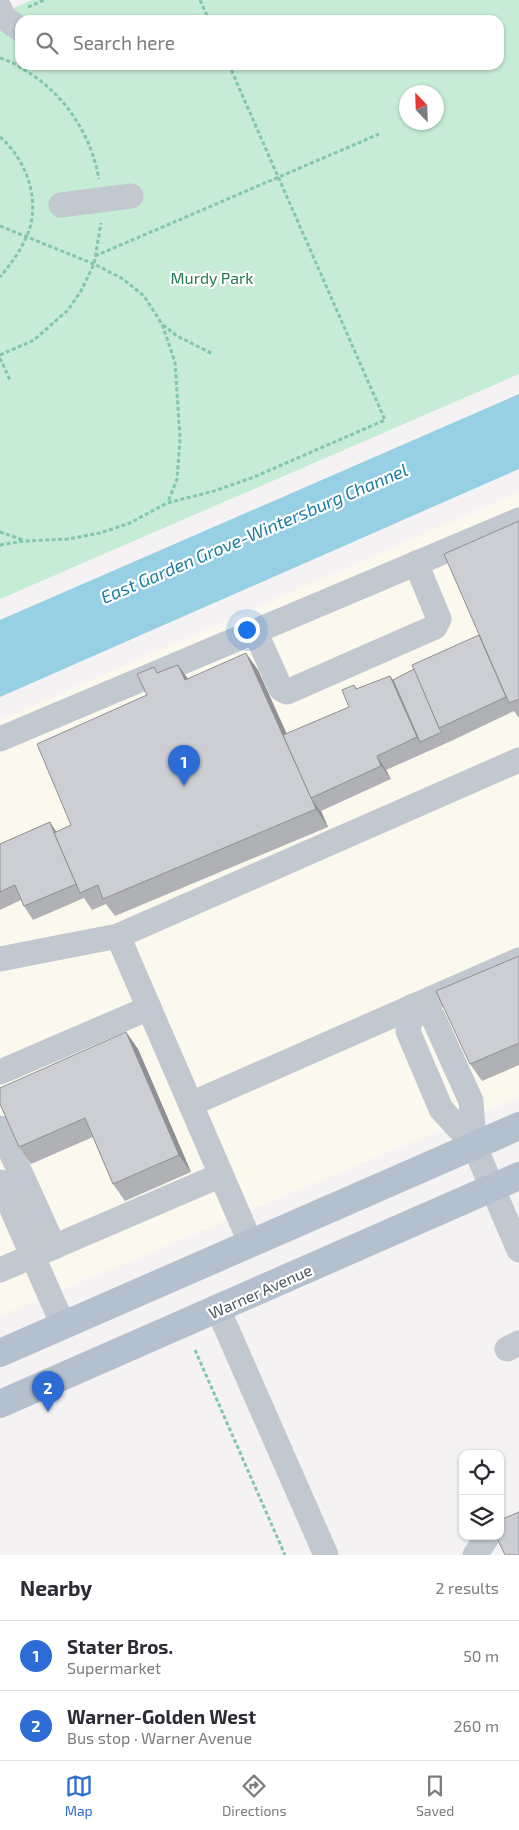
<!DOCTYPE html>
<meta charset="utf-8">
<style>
body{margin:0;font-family:"Exo 2",sans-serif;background:#f2f2f3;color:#2b2b33}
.controls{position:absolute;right:15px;bottom:15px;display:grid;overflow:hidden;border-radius:10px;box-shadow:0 1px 4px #0004}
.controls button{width:45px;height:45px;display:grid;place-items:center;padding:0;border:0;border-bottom:1px solid #e1e1e2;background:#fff;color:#2b2b33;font:25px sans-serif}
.compass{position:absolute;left:399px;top:85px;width:45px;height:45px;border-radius:50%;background:#fff;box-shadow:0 1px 4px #0004;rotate:337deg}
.you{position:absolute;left:246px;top:629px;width:18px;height:18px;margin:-12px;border:4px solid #fff;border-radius:50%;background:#1a73e8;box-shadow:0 0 0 8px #1a73e833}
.badge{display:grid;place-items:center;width:32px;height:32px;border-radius:50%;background:#2c6cd4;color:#fff;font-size:16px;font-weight:700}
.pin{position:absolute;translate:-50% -41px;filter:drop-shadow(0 1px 2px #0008)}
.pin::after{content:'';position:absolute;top:26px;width:18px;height:15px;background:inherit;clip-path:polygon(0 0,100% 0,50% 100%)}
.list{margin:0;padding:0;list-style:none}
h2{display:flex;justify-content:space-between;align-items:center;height:65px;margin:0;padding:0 20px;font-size:21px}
h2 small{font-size:16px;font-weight:400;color:#7c7c81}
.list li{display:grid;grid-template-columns:32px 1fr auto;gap:15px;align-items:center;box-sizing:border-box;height:70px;padding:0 20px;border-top:1px solid #e1e1e2}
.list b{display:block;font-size:19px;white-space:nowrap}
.list p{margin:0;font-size:16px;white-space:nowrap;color:#7c7c81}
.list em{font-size:16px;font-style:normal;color:#7c7c81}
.icon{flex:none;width:28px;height:28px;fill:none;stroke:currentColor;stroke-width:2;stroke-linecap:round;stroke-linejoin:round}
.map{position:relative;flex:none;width:519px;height:1555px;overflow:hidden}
.search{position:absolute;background:#fff;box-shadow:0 1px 4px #0004;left:15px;right:15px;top:15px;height:55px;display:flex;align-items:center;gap:12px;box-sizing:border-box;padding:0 18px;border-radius:15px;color:#7c7c81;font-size:19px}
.sheet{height:205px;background:#fff}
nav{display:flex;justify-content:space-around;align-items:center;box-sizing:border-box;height:70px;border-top:1px solid #e1e1e2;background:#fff;font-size:14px;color:#7c7c81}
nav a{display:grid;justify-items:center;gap:2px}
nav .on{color:#2c6cd4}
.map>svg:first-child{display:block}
.commercial{fill:#fbf8ee}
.green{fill:#c6ecd6;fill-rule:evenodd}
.water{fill:#97d0e4}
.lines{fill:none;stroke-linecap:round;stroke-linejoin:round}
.path{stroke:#81c7a8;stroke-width:3;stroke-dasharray:4 2.5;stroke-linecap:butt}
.minor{stroke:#c1c8cf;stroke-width:25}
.major{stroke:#b4c0cd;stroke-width:28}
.wall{fill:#afb1b5}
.shaded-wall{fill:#8f9094}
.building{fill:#ccced3;stroke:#8f9094}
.labels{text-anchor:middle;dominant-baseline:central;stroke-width:4.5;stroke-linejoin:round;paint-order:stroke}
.park-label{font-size:16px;fill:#217952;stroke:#fff}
.street-label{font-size:16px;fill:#4b545d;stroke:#fff}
.water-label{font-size:18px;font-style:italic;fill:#1b7da1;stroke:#fff}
</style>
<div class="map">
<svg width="519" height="1555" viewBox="0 0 519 1555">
<rect width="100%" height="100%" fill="#f4f2f2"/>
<!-- commercial -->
<path class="commercial" d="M519 492V1097L0 1316V720Z"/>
<!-- green -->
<path class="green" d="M32 0H519V374L0 599V14ZM20 20H499V65H20ZM406 92H436V122H406Z"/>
<!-- water -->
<path class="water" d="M519 394V469L0 697V620Z"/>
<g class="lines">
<!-- path -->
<g class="path">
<path d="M200 0 209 20"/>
<path d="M28 7 44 0"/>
<path d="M0 58C11 61 22 68 31 74 68 99 91 136 99 179"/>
<path d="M0 137C28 161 42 204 26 238 19 253 10 265 0 277"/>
<path d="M0 226 94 264 123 279 144 296 162 324 175 362 180 439 177 479 168 502"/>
<path d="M95 256 379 134"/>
<path d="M163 325 177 336 213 354"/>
<path d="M0 355 34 340 68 310 81 291 94 264 101 223"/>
<path d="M0 358 10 380"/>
<path d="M0 532 23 540"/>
<path d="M0 545 24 541 68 539 100 533 130 523 167 503 214 491 254 477 385 420 229 65"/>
<path d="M195 1350 285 1555"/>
</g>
<!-- minor -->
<g class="minor">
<path d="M0 9 3 17 20 29"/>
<path d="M61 205 131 196"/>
<path d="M255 631 281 689 287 692 435 627 439 619 416 563"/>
<path d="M0 739 519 520"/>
<path d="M118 936 251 1244"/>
<path d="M0 959 118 936 519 760"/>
<path d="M0 1072 149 1008"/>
<path d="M191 1104 519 960"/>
<path d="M0 1128 54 1247"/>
<path d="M474 1145 441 1109 408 1031 413 1006 433 1017 471 1101 474 1145 519 1250"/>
<path d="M0 1182 63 1325"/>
<path d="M0 1270 221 1175"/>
<path d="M218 1309 326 1555"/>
<path d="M507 1349 519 1343"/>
<path d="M475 1555 488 1536"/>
</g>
<!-- major -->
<g class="major">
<path d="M0 1353 519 1126"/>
<path d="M0 1404 519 1176"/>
</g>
</g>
<!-- wall -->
<g class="wall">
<path d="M519 521V718L514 711 449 742 386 770 391 779 321 811 328 827 115 916 106 904 92 910 84 898 33 920 24 906 21 900 0 910V843V844L50 822 56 832 71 825 147 695 158 672 178 665 188 679 258 670 287 734 349 707 354 685 357 689 390 676 393 680 479 635Z"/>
<path d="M519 956V1065L482 1081 470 1064Z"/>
<path d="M126 1032 138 1049 191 1172 125 1201 113 1184 93 1137 31 1164 19 1147Z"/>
</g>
<!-- shaded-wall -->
<g class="shaded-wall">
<path d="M246 653 258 670 314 796 311 798Z"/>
<path d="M178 665 190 682 185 680Z"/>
<path d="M390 676 399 690 420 742 417 737Z"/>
<path d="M377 756 386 770 391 779 381 766Z"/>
<path d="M312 799 320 811H321L328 827 316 809Z"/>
<path d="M50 822 59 836 83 892Z"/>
<path d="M126 1032 138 1049 191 1172 179 1155Z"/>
</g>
<!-- building -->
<g class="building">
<path d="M519 521V699L509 703 444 554Z"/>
<path d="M479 635 506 697 439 728 412 665Z"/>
<path d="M246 653 316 809 103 899 98 885 80 893 54 833 71 825 37 744 147 695 137 674 154 667 157 673 178 665 185 680Z"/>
<path d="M414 669 439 728 442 732 420 742 393 680Z"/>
<path d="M390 676 417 737 377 756 381 766 311 798 283 735 349 707 342 690 354 685 356 689Z"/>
<path d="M50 822 54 833 76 884 24 906 15 885 0 892V844Z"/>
<path d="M519 956V1043L470 1064 436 991Z"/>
<path d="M126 1032 179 1155 113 1184 85 1118 19 1147 0 1104V1088Z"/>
<path d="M519 1512V1555H505L496 1536H500V1520Z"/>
</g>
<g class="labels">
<!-- park labels -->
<g class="park-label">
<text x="212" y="277">Murdy Park</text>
</g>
<!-- street labels -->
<g class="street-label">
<text transform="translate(260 1291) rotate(-24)">Warner Avenue</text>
</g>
<!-- water labels -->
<g class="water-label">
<text transform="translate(254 533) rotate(-23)">East Garden Grove-Wintersburg Channel</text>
</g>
</g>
</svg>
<div class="controls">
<button><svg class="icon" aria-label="locate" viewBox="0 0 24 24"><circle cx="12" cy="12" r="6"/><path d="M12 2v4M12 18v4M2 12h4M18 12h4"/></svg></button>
<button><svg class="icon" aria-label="layers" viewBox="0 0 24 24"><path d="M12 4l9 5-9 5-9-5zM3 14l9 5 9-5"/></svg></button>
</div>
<svg class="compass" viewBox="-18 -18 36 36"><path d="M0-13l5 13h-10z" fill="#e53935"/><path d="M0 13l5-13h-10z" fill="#7c7c81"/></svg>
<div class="you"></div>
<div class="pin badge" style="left:184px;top:786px">1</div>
<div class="pin badge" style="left:48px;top:1412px">2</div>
<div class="search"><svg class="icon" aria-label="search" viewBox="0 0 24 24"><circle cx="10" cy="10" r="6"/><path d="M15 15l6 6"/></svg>Search here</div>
</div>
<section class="sheet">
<h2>Nearby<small>2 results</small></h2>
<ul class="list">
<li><span class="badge">1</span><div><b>Stater Bros.</b><p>Supermarket</p></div><em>50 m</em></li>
<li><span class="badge">2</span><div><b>Warner-Golden West</b><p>Bus stop · Warner Avenue</p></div><em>260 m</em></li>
</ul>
</section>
<nav>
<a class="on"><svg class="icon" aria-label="map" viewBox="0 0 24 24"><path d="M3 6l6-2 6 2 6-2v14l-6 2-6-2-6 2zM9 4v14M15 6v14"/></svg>Map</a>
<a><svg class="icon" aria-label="directions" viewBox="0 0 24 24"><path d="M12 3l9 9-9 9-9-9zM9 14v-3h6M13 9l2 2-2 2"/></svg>Directions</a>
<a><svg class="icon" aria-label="saved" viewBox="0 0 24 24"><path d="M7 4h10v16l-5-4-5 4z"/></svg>Saved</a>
</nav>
